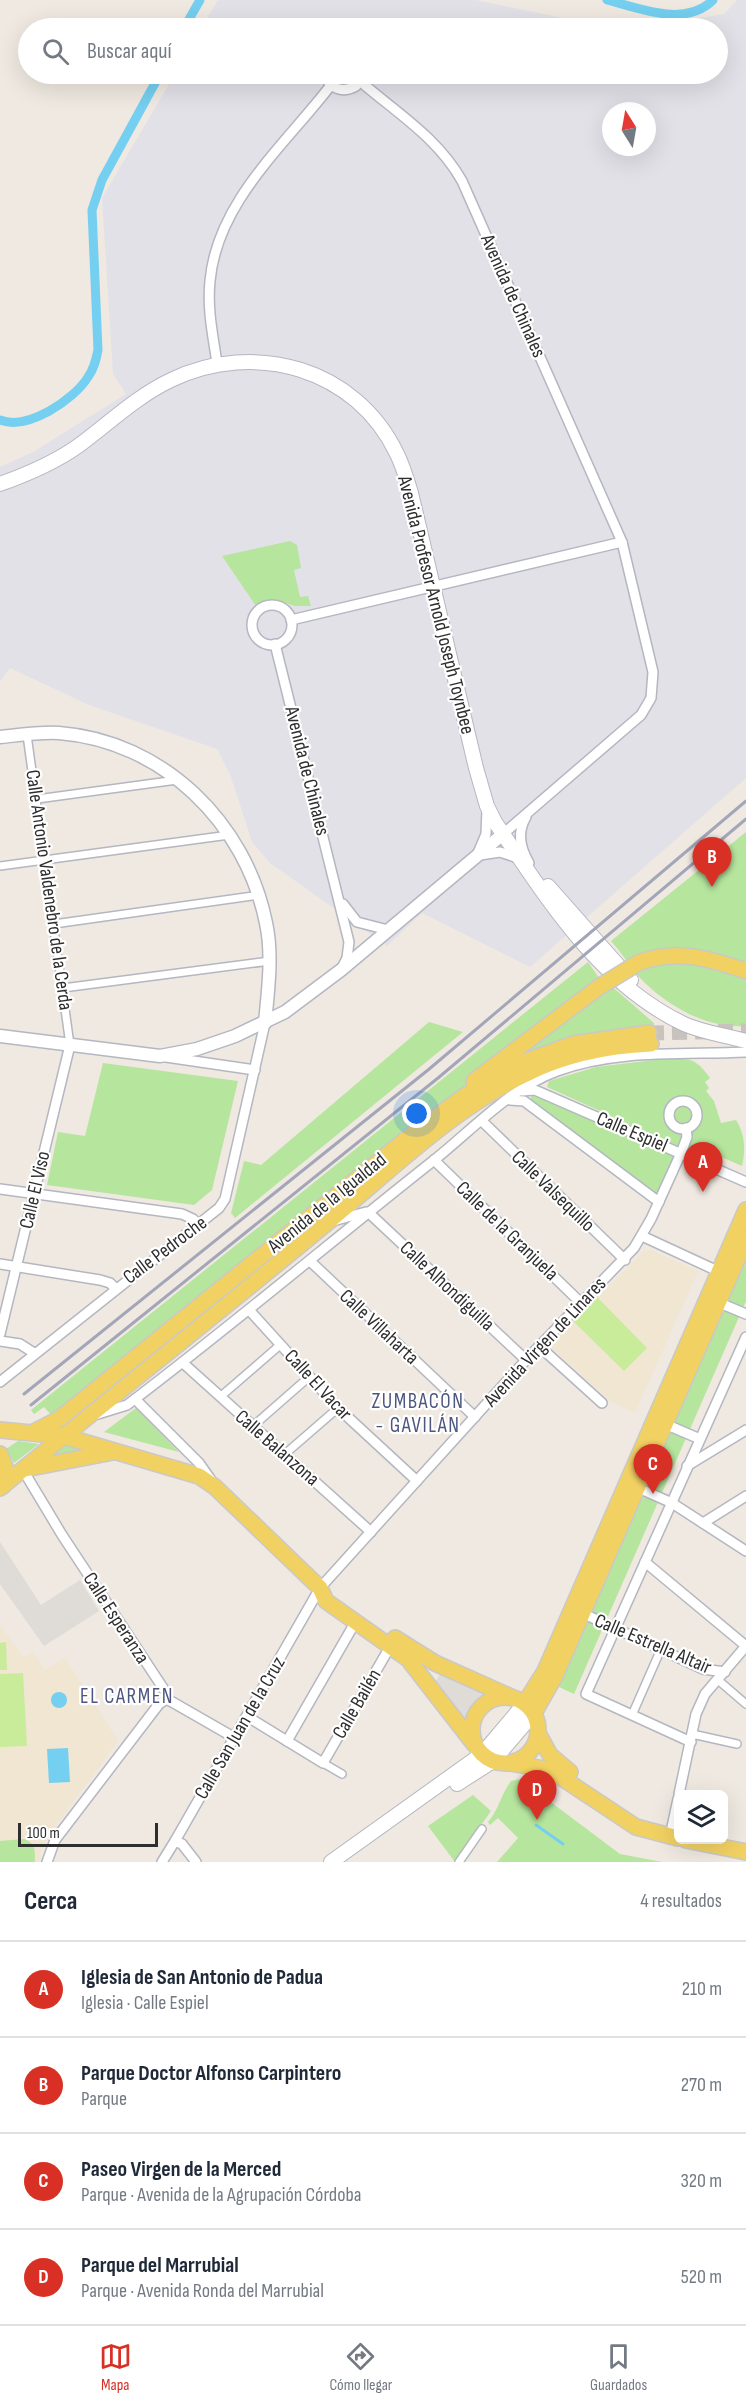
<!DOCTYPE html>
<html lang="es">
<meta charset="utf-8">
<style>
body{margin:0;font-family:"Sofia Sans Condensed",sans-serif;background:#f2f2f3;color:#1f2937}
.controls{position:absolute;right:18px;bottom:18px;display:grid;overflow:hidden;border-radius:9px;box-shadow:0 6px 24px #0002}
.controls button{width:54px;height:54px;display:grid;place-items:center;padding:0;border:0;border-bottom:2px solid #e0e1e3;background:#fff;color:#1f2937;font:30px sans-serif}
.compass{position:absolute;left:602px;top:102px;width:54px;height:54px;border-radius:50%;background:#fff;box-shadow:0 6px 24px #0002;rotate:349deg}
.scale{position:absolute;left:18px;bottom:15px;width:140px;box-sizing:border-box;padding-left:6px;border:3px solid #2e2e2e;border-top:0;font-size:16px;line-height:21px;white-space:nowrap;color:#2e2e2e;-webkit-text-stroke:4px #fff;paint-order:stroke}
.you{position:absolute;left:417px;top:1114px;width:21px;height:21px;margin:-15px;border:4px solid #fff;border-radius:50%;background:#1a73e8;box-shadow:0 0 0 9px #1a73e833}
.badge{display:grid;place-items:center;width:39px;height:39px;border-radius:50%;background:#d93025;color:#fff;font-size:20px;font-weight:700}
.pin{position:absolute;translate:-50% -50px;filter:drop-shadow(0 2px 3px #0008)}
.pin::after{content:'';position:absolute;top:32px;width:21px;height:18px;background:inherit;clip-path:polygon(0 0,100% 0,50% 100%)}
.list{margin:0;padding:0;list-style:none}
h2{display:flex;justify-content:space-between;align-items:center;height:78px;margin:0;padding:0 24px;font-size:26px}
h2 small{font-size:20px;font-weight:400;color:#747a83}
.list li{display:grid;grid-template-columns:39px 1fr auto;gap:18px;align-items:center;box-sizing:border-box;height:96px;padding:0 24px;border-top:2px solid #e0e1e3}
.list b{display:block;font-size:22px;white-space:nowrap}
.list p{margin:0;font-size:20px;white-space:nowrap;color:#747a83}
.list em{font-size:20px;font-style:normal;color:#747a83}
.icon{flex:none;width:33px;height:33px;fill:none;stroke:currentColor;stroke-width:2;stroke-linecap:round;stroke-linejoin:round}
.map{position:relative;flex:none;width:746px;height:1862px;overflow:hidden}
.search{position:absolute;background:#fff;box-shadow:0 6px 24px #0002;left:18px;right:18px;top:18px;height:66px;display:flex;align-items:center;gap:15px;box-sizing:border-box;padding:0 21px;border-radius:33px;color:#747a83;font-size:22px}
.sheet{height:462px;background:#fff}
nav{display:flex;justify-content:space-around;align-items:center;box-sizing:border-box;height:84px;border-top:2px solid #e0e1e3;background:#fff;font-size:16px;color:#747a83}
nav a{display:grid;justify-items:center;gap:3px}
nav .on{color:#d93025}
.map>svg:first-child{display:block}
.industrial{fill:#e3e1e8;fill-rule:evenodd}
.education{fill:#f0e6d1}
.green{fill:#b6e59e}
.pitch{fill:#c9ec9a}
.plaza{fill:#dfdcd8}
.water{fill:#75cff0}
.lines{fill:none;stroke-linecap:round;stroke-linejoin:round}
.stream{stroke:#75cff0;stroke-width:3}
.canal{stroke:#75cff0;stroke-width:9}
.primary-tunnel{stroke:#c8c4bd;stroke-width:15;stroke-dasharray:15 8;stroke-linecap:butt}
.pedestrian-casing{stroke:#b4b7c1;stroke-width:10}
.minor-casing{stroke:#b4b7c1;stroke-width:12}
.tertiary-casing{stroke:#b4b7c1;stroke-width:15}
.secondary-casing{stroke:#b4b7c1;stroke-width:16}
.primary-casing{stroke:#c9c9c9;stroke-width:18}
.pedestrian{stroke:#fff;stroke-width:7}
.minor{stroke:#fff;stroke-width:9}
.tertiary{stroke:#fff;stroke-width:12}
.secondary{stroke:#fff;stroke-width:14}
.primary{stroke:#f2d163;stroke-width:15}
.rail{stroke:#a3a6b8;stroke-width:3}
.primary-bridge-casing{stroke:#c9c9c9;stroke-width:18;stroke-linecap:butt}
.primary-bridge{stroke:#f2d163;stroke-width:15}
.labels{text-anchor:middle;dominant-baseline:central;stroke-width:4.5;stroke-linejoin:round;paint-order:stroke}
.street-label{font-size:20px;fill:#2e2e2e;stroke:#fff}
.neighbourhood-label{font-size:21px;letter-spacing:1.5px;fill:#4d5680;stroke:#fff}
</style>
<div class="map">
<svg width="746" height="1862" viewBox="0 0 746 1862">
<rect width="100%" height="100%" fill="#efe9e1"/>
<!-- industrial -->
<g class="industrial">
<path d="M218 0H476L611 28H201Z"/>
<path d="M737 0H746V778L530 967 422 913 387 946 270 863 252 842 231 777 217 749 89 705 10 668 0 681V467L33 452 126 394 113 374 102 198 175 74H718V28H641L724 14ZM611 111H647V147H611Z"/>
</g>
<!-- education -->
<g class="education">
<path d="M645 1250H651L698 1271 635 1413 612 1402 549 1346Z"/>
<path d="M0 1625 23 1657 33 1652 45 1670 65 1658 118 1741 49 1835 41 1850 40 1862H0Z"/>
</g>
<!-- green -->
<g class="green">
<path d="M290 541 297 545 301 568 294 570 300 597 308 596 311 606H295L272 599 256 606 222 556Z"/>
<path d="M746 832V1026C708 1029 669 1007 643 981 631 969 623 954 611 941Z"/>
<path d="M588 962 599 978 52 1416 44 1407 34 1414 31 1410Z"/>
<path d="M609 984 654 1023V1026C600 1031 567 1040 517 1059L534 1037Z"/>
<path d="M429 1022 463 1032 235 1218 231 1213 244 1161 261 1165Z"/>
<path d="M654 1060C683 1060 692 1052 710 1078L705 1082 709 1088 706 1091 714 1101 721 1123 736 1120C745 1134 746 1150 742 1166L701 1148 697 1155 547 1087 549 1081 596 1067Z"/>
<path d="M103 1063 238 1081 212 1190 194 1205 47 1185 58 1132 85 1136Z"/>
<path d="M532 1095 674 1155 659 1192 654 1194 530 1100Z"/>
<path d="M746 1260V1301L574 1694 559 1687Z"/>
<path d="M136 1408 179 1452 104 1432Z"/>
<path d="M18 1441 39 1444 14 1463 6 1449Z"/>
<path d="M67 1443 83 1447 84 1452 54 1457V1453Z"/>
<path d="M520 1779 620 1854 662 1862H497L518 1838 498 1818 490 1825 488 1822C499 1810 501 1794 511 1781Z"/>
<path d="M473 1795 491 1811 455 1862 428 1826Z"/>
<path d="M24 1839C36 1843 35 1851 35 1862H0V1841Z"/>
</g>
<!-- pitch -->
<g class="pitch">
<path d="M597 1297 647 1348 624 1371 573 1321Z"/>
<path d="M6 1642 7 1670H0V1643Z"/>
<path d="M23 1673 27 1746 0 1747V1674Z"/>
</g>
<!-- plaza -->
<g class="plaza">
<path d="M0 1542 41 1605 80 1580 99 1611 44 1646 0 1584Z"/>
<path d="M442 1671 492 1693 473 1706 465 1727 434 1684Z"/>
</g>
<!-- water -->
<g class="water">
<circle cx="59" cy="1700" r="8"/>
<path d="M68 1748 70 1782 49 1783 47 1749Z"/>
</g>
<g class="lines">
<!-- stream -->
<path class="stream" d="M536 1825 563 1844"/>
<!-- canal -->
<g class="canal">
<path d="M607 0C639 8 685 28 713 0"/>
<path d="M184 28 200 0"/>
<path d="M0 420C27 431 74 400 88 377 94 369 96 360 98 350L92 210 102 180 160 74"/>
</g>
<!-- primary-tunnel -->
<path class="primary-tunnel" d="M649 1033 746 1031"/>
<defs>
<g id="pedestrian">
<path d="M27 735 70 1045"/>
<path d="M37 799 177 780"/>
<path d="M0 866 229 835"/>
<path d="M54 924 260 895"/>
<path d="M63 988 270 961"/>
<path d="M220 1397 280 1345"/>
<path d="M253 1426 309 1377"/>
<path d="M285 1454 338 1408"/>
<path d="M718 1680 746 1704"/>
<path d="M632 1715 661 1649"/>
<path d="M692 1734 737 1744"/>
<path d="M323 1763 342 1774"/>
<path d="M459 1862 482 1829"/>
</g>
<g id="minor">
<path d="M324 74C329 88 342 94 356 86L364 74"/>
<path d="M361 82C397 113 438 138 462 181L622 542 653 672 651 698 641 715 503 834"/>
<path d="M217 363C213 336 207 309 210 281 217 202 285 145 331 85"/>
<circle cx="272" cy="625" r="20"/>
<path d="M291 620 622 542"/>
<path d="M275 644 349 942 347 958 342 968"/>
<path d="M526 817C517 832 520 848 529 863"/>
<path d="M478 853 486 834 487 809"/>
<path d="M480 855 500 852 518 858"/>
<path d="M343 904 357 922 388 930"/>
<path d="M166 1057 255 1070"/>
<path d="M522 1091 535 1090 746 1182"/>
<path d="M510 1100 524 1101 659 1202"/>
<circle cx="683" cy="1115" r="14"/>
<path d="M482 1121 625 1260"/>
<path d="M434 1160 580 1302"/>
<path d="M0 1189 182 1214 193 1219 198 1225"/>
<path d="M368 1212 526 1360"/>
<path d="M333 1221 366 1212"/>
<path d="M642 1236 722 1273"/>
<path d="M310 1261 475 1417"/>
<path d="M0 1264 100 1280 110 1283 115 1288"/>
<path d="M715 1301 746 1314"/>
<path d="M250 1311 338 1408 417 1481"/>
<path d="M0 1334 70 1045"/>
<path d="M0 1341 20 1344 34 1353"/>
<path d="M539 1346 602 1403"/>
<path d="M183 1363 371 1532"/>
<path d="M0 1382 219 1208 225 1199 265 1023"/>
<path d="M135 1399 199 1463 211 1480"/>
<path d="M98 1414 127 1405 135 1399C236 1322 333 1240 433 1161 472 1130 510 1088 557 1071 618 1049 683 1055 746 1052"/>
<path d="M665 1424 700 1439"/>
<path d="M687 1466 746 1430"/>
<path d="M23 1470 62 1535 165 1691 167 1699 235 1738"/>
<path d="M634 1486 672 1503 746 1551"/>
<path d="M703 1523 746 1496"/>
<path d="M645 1562 746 1646"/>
<path d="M582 1613 703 1669 725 1672"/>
<path d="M248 1717 323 1763 391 1645"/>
<path d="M287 1741 356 1621"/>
<path d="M691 1742 586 1694 746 1337"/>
<path d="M679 1794 696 1714 705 1694 746 1646"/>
<path d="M672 1827 678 1799"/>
<path d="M47 1862 55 1840 159 1704 167 1699"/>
<path d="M162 1862 175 1841"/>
<path d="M196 1862 182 1844 175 1841 320 1588 526 1360 634 1248 651 1219 681 1153 687 1137 686 1128"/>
</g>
<g id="tertiary">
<path d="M0 737C19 735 40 732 59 733 163 741 246 823 266 923 273 955 268 990 265 1023"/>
<path d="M0 1036 160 1056 197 1049 235 1036 285 1012 341 970 503 834"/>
</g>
<g id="secondary">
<path d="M0 484C28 474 54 463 78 446 108 424 137 396 171 380 255 340 356 368 397 454 403 466 407 480 411 493L476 768 487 806 495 822C546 897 599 984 684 1024 704 1033 725 1035 746 1041"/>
<path d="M548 886 631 980"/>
<path d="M457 1784 493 1761 534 1713"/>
<path d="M331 1862 482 1754 525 1703"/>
</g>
<g id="primary">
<path d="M638 963C675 948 711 959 746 971"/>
<path d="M474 1081 599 987"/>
<path d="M0 1430 63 1436 199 1476 215 1487 320 1588 326 1601 408 1659 474 1744"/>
<path d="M34 1432 59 1419 415 1132 480 1085 521 1063 573 1044 649 1033"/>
<path d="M0 1454 5 1467 3 1486"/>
<path d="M25 1469 113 1452"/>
<path d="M0 1488C109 1399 220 1312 328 1222 390 1171 451 1110 524 1075 563 1055 607 1046 651 1044"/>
<path d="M395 1638 435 1663 511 1697"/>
<circle cx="505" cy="1730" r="33"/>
<path d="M525 1703 545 1671 746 1210"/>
<path d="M534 1713 555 1676 746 1239"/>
<path d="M538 1733 550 1755 570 1772"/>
<path d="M510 1763 550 1770 636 1827 678 1838"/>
<path d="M686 1840 746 1852"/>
</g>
</defs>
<!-- pedestrian casing -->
<use href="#pedestrian" class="pedestrian-casing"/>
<!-- minor casing -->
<use href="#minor" class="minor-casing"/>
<!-- tertiary casing -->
<use href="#tertiary" class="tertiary-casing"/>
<!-- secondary casing -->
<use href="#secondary" class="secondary-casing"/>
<!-- primary casing -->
<use href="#primary" class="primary-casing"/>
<!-- pedestrian -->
<use href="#pedestrian" class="pedestrian"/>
<!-- minor -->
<use href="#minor" class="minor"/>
<!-- tertiary -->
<use href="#tertiary" class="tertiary"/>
<!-- secondary -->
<use href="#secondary" class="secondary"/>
<!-- primary -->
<use href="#primary" class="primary"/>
<!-- rail -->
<g class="rail">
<path d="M24 1394 428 1070 746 801"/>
<path d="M31 1405 438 1078 746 819"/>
</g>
<defs>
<path id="primary-bridge" d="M599 987 638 963"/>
</defs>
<!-- primary-bridge casing -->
<use href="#primary-bridge" class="primary-bridge-casing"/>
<!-- primary-bridge -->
<use href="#primary-bridge" class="primary-bridge"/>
</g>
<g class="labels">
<!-- street labels -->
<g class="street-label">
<text transform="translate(513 296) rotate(66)">Avenida de Chinales</text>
<text transform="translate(436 605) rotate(76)">Avenida Profesor Arnold Joseph Toynbee</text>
<text transform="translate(307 771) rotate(76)">Avenida de Chinales</text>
<text transform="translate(49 890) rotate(82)">Calle Antonio Valdenebro de la Cerda</text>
<text transform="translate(632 1132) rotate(23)">Calle Espiel</text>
<text transform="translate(35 1190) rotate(-77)">Calle El Viso</text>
<text transform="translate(553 1191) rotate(44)">Calle Valsequillo</text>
<text transform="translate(327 1203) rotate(-39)">Avenida de la Igualdad</text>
<text transform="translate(507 1231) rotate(44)">Calle de la Granjuela</text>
<text transform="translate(165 1250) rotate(-37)">Calle Pedroche</text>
<text transform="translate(447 1286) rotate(43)">Calle Alhondiguilla</text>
<text transform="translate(379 1327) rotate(43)">Calle Villaharta</text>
<text transform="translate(545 1342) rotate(-47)">Avenida Virgen de Linares</text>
<text transform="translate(318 1385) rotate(47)">Calle El Vacar</text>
<text transform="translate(277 1448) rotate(41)">Calle Balanzona</text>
<text transform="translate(116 1618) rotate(57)">Calle Esperanza</text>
<text transform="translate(653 1644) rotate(23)">Calle Estrella Altair</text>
<text transform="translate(357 1704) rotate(-60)">Calle Bailén</text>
<text transform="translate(240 1728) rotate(-60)">Calle San Juan de la Cruz</text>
</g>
<!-- neighbourhood labels -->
<g class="neighbourhood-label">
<text x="418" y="1401">ZUMBACÓN<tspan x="418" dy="24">- GAVILÁN</tspan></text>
<text x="127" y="1696">EL CARMEN</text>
</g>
</g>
</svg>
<div class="controls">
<button><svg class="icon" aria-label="layers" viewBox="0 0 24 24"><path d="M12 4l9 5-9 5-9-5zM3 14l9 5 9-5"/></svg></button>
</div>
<svg class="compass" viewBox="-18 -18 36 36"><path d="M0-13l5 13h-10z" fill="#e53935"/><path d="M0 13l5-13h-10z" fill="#747a83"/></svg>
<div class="scale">100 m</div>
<div class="you"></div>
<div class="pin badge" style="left:703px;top:1192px">A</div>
<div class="pin badge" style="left:712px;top:887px">B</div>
<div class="pin badge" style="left:653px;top:1494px">C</div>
<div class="pin badge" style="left:537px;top:1820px">D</div>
<div class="search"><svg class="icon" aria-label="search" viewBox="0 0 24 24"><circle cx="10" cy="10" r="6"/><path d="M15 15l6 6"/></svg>Buscar aquí</div>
</div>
<section class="sheet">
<h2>Cerca<small>4 resultados</small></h2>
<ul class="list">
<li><span class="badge">A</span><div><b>Iglesia de San Antonio de Padua</b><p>Iglesia · Calle Espiel</p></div><em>210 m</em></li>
<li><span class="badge">B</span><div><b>Parque Doctor Alfonso Carpintero</b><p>Parque</p></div><em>270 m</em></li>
<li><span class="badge">C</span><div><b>Paseo Virgen de la Merced</b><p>Parque · Avenida de la Agrupación Córdoba</p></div><em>320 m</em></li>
<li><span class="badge">D</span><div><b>Parque del Marrubial</b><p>Parque · Avenida Ronda del Marrubial</p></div><em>520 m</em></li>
</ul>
</section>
<nav>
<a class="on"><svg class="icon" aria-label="map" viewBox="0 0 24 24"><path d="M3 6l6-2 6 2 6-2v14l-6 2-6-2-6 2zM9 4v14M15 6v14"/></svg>Mapa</a>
<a><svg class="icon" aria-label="directions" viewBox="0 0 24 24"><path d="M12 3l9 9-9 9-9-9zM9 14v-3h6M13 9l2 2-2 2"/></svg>Cómo llegar</a>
<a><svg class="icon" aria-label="saved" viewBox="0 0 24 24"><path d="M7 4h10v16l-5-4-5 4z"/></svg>Guardados</a>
</nav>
